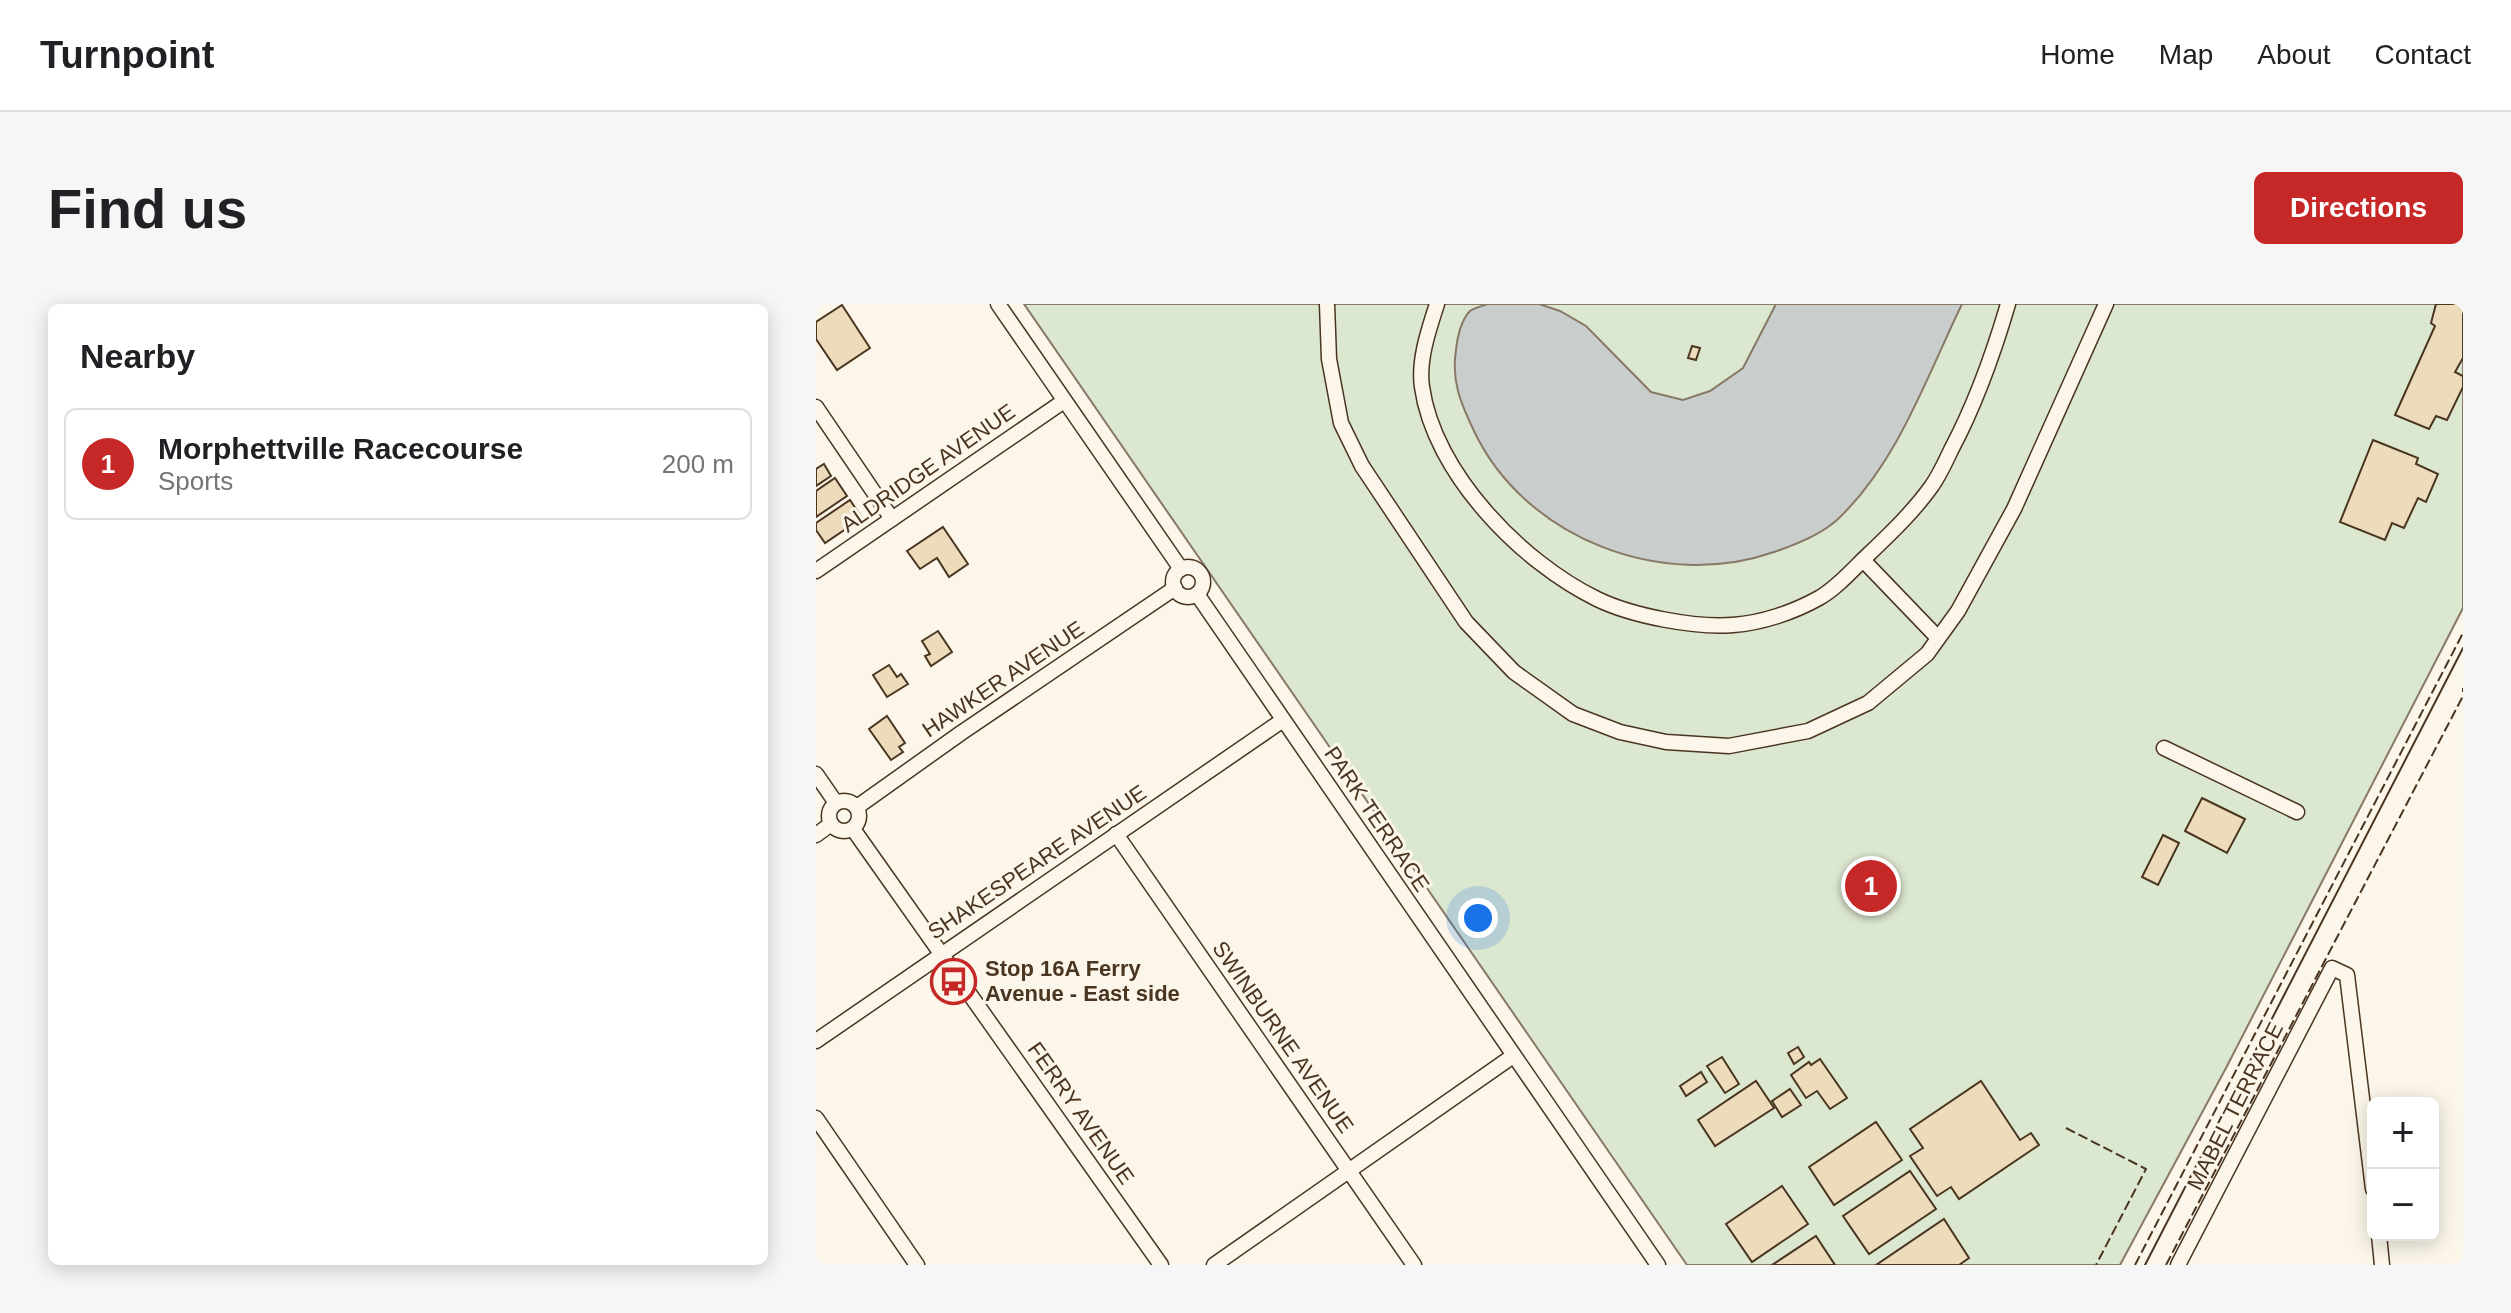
<!DOCTYPE html>
<meta charset="utf-8">
<style>
body{margin:0;font-family:Arial,sans-serif;background:#f6f6f6;color:#202124}
.controls{position:absolute;right:24px;bottom:24px;display:grid;overflow:hidden;border-radius:12px;box-shadow:0 4px 20px #0003}
.controls button{width:72px;height:72px;display:grid;place-items:center;padding:0;border:0;border-bottom:2px solid #e0e0e0;background:#fff;color:#202124;font:40px sans-serif}
.you{position:absolute;left:662px;top:614px;width:28px;height:28px;margin:-20px;border:6px solid #fff;border-radius:50%;background:#1a73e8;box-shadow:0 0 0 12px #1a73e833}
.badge{display:grid;place-items:center;width:52px;height:52px;border-radius:50%;background:#c62828;color:#fff;font-size:26px;font-weight:700}
.pin{position:absolute;translate:-50% -50%;border:4px solid #fff;box-shadow:0 2px 8px #0006}
.list{margin:0;padding:0;list-style:none}
h2{display:flex;justify-content:space-between;align-items:center;height:104px;margin:0;padding:0 32px;font-size:34px}
h2 small{font-size:26px;font-weight:400;color:#757577}
.list li{display:grid;grid-template-columns:52px 1fr auto;gap:24px;align-items:center;box-sizing:border-box;height:112px;margin:0 16px 16px;padding:0 16px;border:2px solid #e0e0e0;border-radius:12px}
.list b{display:block;font-size:30px;white-space:nowrap}
.list p{margin:0;font-size:26px;white-space:nowrap;color:#757577}
.list em{font-size:26px;font-style:normal;color:#757577}
.map{position:relative;flex:none;width:1647px;height:961px;overflow:hidden;border-radius:12px}
header{display:flex;align-items:center;gap:48px;box-sizing:border-box;height:112px;padding:0 40px;background:#fff;border-bottom:2px solid #e0e0e0}
header strong{font-size:38px}
nav{display:flex;gap:44px;margin-inline-start:auto;font-size:28px}
.intro{display:flex;align-items:center;justify-content:space-between;box-sizing:border-box;height:192px;padding:0 48px}
h1{margin:0;font-size:56px}
.button{padding:20px 36px;border-radius:12px;background:#c62828;color:#fff;font-size:28px;font-weight:700}
main{display:flex;gap:48px;padding:0 48px}
aside{flex:1;background:#fff;border-radius:12px;box-shadow:0 4px 20px #0003}
.map>svg:first-child{display:block}
.green{fill:#dce7d0;stroke:#887966;stroke-width:2}
.water{fill:#c9cecd;stroke:#887966;stroke-width:2}
.building{fill:#ecdcbc;stroke:#4a3520;stroke-width:2}
.lines{fill:none;stroke-linecap:round;stroke-linejoin:round}
.minor-casing{stroke:#4a3520;stroke-width:17}
.minor{stroke:#fbf6e9;stroke-width:14}
.tram{stroke:#4a3520;stroke-width:2}
.fence{stroke:#4a3520;stroke-width:2;stroke-dasharray:10 4;stroke-linecap:butt}
.labels{text-anchor:middle;dominant-baseline:central;stroke-width:6;stroke-linejoin:round;paint-order:stroke}
.street-label{font-size:22px;fill:#4a3520;stroke:#fbf6e9}
.poi-label{font-size:22px;font-weight:bold;fill:#4a3520;stroke:#fbf6e9;text-anchor:start}
</style>
<header>
<strong>Turnpoint</strong>
<nav><a>Home</a><a>Map</a><a>About</a><a>Contact</a></nav>
</header>
<div class="intro"><h1>Find us</h1><a class="button">Directions</a></div>
<main>
<aside>
<h2>Nearby<small></small></h2>
<ul class="list">
<li><span class="badge">1</span><div><b>Morphettville Racecourse</b><p>Sports</p></div><em>200 m</em></li>
</ul>
</aside>
<div class="map">
<svg width="1647" height="961" viewBox="0 0 1647 961">
<rect width="100%" height="100%" fill="#fbf6e9"/>
<!-- green -->
<path class="green" d="M208 0H1647V304L1410 764 1304 961H871Z"/>
<!-- water -->
<path class="water" d="M671 0H723L744 7 770 22 835 88 867 96 894 87 927 64 960 0H1146C1111 72 1082 158 1022 215 1006 230 979 241 958 248 847 287 709 235 658 127 645 100 635 77 640 46 641 34 645 16 654 7 658 4 667 2 671 0Z"/>
<!-- building -->
<g class="building">
<path d="M1620 0H1647V54L1639 68 1647 72V83L1631 116 1620 112 1613 125 1579 111 1619 22 1615 19Z"/>
<path d="M26 1 54 44 21 66 0 35V18Z"/>
<path d="M876 42 884 44 880 56 872 54Z"/>
<path d="M1557 136 1602 154 1600 160 1622 170 1610 198 1602 194 1588 224 1576 219 1569 236 1524 218Z"/>
<path d="M8 160 15 172 0 182V165Z"/>
<path d="M19 174 31 192 0 213V187Z"/>
<path d="M34 196 46 214 9 239 0 226V219Z"/>
<path d="M127 223 152 260 133 273 121 254 104 265 91 247Z"/>
<path d="M122 327 136 348 115 362 109 352 114 350 106 337Z"/>
<path d="M73 361 81 373 85 370 92 380 71 393 57 371Z"/>
<path d="M71 412 89 439 83 443 87 448 75 456 53 425Z"/>
<path d="M1386 494 1429 515 1411 549 1369 527Z"/>
<path d="M1347 531 1363 539 1342 581 1326 573Z"/>
<path d="M982 743 988 753 978 760 972 749Z"/>
<path d="M906 753 923 780 909 789 891 762Z"/>
<path d="M1004 755 1031 794 1014 805 1001 787 990 794 975 771 993 758 995 761Z"/>
<path d="M885 768 891 778 870 792 864 782Z"/>
<path d="M940 777 958 804 899 842 882 816Z"/>
<path d="M1165 777 1204 836 1215 829 1223 841 1143 895 1135 883 1121 892 1094 852 1107 844 1094 825Z"/>
<path d="M974 785 985 801 966 813 956 797Z"/>
<path d="M1060 818 1086 856 1018 901 993 863Z"/>
<path d="M1094 867 1120 905 1053 950 1027 912Z"/>
<path d="M966 882 992 920 936 958 910 920Z"/>
<path d="M1128 915 1153 954 1143 961H1060Z"/>
<path d="M1000 932 1019 961H956Z"/>
</g>
<g class="lines">
<defs>
<g id="minor">
<path d="M182 0 365 265"/>
<path d="M511 0 513 55 525 119 546 162 650 318 698 368 757 410 804 428 850 438 913 442 992 427 1052 399 1111 350 1142 307 1198 205 1290 0"/>
<path d="M621 0C613 25 602 56 606 83 618 169 705 258 781 295 816 312 879 324 917 321 946 319 978 308 1003 294 1021 284 1038 264 1053 250 1075 229 1097 208 1115 183 1123 172 1129 159 1135 146 1160 99 1177 51 1192 0"/>
<path d="M0 103 76 215"/>
<path d="M1047 256 1122 334"/>
<circle cx="372" cy="278" r="15"/>
<path d="M0 267 248 97"/>
<path d="M381 290 842 961"/>
<path d="M1348 444 1481 508"/>
<path d="M0 470 20 499"/>
<circle cx="28" cy="512" r="15"/>
<path d="M41 503 145 429 359 284"/>
<path d="M37 525 345 961"/>
<path d="M300 530 598 961"/>
<path d="M0 531 15 520"/>
<path d="M0 737 467 416"/>
<path d="M0 814 101 961"/>
<path d="M1563 931 1566 961"/>
<path d="M398 961 697 752"/>
<path d="M1362 961 1516 664 1531 671 1557 885"/>
</g>
</defs>
<!-- minor casing -->
<use href="#minor" class="minor-casing"/>
<!-- minor -->
<use href="#minor" class="minor"/>
<!-- tram -->
<path class="tram" d="M1329 961 1647 344"/>
<!-- fence -->
<g class="fence">
<path d="M1647 384V388"/>
<path d="M1250 824 1330 865 1280 961"/>
<path d="M1319 961 1647 329"/>
<path d="M1350 961 1647 392"/>
</g>
</g>
<!-- icons -->
<defs>
<symbol id="bus-ring" viewBox="-11 -11 22 22"><circle r="9.5" fill="#fbf6e9" stroke="#c62828" stroke-width="1.5"/><path d="M-5-6H5V4H4V6H2V4H-2V6H-4V4H-5ZM-3.5-4V0h7V-4ZM-3.5 1.2v1.5H-2V1.2ZM2 1.2v1.5H3.5V1.2Z" fill="#c62828"/></symbol>
</defs>
<g fill-rule="evenodd">
<use href="#bus-ring" x="112" y="652" width="51" height="51"/>
</g>
<g class="labels">
<!-- street labels -->
<g class="street-label">
<text transform="translate(112 164) rotate(-35)">ALDRIDGE AVENUE</text>
<text transform="translate(187 375) rotate(-34)">HAWKER AVENUE</text>
<text transform="translate(561 515) rotate(56)">PARK TERRACE</text>
<text transform="translate(221 558) rotate(-34)">SHAKESPEARE AVENUE</text>
<text transform="translate(467 733) rotate(55)">SWINBURNE AVENUE</text>
<text transform="translate(1419 802) rotate(-63)">MABEL TERRACE</text>
<text transform="translate(265 809) rotate(55)">FERRY AVENUE</text>
</g>
<!-- poi labels -->
<g class="poi-label">
<text x="169" y="664">Stop 16A Ferry<tspan x="169" dy="25">Avenue - East side</tspan></text>
</g>
</g>
</svg>
<div class="controls">
<button>+</button>
<button>−</button>
</div>
<div class="you"></div>
<div class="pin badge" style="left:1055px;top:582px">1</div>
</div>
</main>
